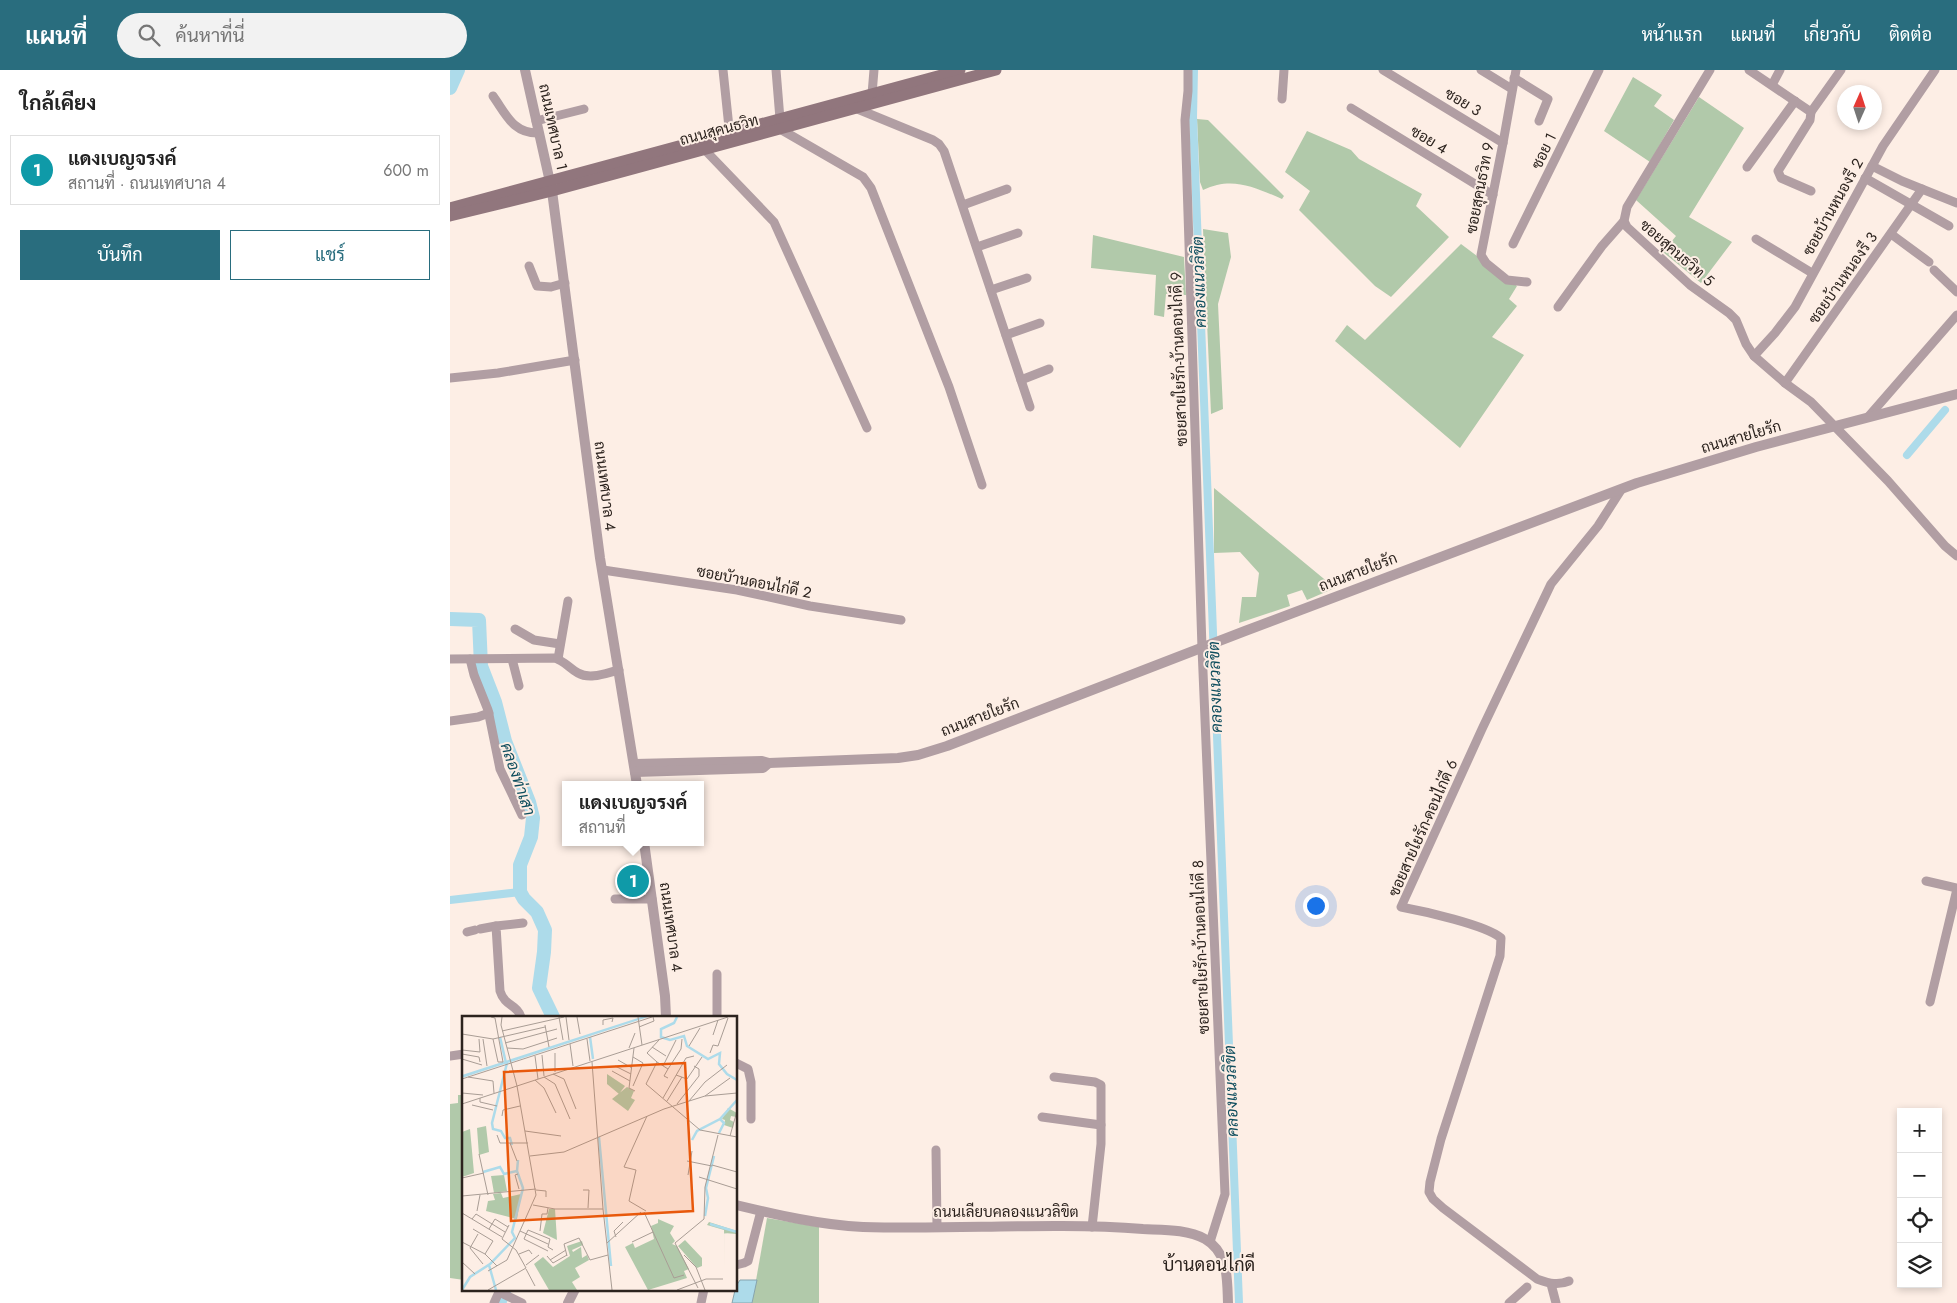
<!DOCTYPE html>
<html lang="th">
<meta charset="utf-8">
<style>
body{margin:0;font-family:Jost,Sarabun,sans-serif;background:#f2f2f2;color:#222}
.controls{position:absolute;right:15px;bottom:15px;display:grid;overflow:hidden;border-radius:0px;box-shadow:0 2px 8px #0003}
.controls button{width:45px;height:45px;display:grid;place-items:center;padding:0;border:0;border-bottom:1px solid #e0e0e0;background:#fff;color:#222;font:25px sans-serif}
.compass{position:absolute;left:1387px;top:15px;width:45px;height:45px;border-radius:50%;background:#fff;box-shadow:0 2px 8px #0003;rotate:3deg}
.you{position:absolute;left:865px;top:835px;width:18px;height:18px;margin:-12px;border:4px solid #fff;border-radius:50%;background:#1a73e8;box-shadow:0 0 0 8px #1a73e833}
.badge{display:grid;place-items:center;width:32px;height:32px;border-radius:50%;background:#296d7e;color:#fff;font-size:16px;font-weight:700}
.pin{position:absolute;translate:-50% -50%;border:2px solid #fff;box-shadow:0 1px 5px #0006}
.popup{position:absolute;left:112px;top:711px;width:142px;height:65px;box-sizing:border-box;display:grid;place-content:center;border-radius:0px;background:#fff;filter:drop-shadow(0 1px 4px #0005);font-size:16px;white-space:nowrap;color:#767676}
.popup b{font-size:19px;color:#222}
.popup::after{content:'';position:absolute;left:50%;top:100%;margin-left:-10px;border:10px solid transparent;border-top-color:#fff}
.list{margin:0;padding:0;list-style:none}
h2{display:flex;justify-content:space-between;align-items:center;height:65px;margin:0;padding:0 20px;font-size:21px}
h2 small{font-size:16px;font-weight:400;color:#767676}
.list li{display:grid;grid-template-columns:32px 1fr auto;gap:15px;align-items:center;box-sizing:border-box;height:70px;margin:0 10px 10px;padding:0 10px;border:1px solid #e0e0e0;border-radius:0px}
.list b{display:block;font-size:19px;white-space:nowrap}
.list p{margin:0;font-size:16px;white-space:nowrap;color:#767676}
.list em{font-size:16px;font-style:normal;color:#767676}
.actions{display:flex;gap:10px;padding:15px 20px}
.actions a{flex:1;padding:11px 0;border:1px solid #296d7e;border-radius:0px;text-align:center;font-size:18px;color:#296d7e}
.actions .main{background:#296d7e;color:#fff}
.icon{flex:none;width:28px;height:28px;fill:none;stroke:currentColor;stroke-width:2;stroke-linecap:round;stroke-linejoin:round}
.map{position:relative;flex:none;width:1507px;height:1233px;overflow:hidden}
header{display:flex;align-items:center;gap:30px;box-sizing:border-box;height:70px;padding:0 25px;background:#296d7e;color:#fff}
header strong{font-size:24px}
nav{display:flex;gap:28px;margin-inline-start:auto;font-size:18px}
.search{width:350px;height:45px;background:#f2f2f2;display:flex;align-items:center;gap:12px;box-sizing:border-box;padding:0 18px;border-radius:28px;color:#767676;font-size:19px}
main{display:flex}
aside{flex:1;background:#fff}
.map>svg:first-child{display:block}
.green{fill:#b1c9aa}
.water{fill:#addbea;stroke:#86a4ad}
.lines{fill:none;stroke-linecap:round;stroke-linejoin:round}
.canal{stroke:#addbea;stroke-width:8}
.river{stroke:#addbea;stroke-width:14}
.minor{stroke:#b19ea3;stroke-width:9}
.tertiary{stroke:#b19ea3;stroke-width:10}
.secondary{stroke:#91767d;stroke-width:11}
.labels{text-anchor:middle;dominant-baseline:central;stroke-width:4;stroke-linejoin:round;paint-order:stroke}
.street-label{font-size:15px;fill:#2c231e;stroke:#fdeee5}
.water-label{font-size:16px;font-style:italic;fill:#0f4e5e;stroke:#fdeee5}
.quarter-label{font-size:18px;fill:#2c231e;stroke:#fdeee5}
.inset-river{fill:none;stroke:#addbea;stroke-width:2.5}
.inset-road{fill:none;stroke:#a99d95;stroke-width:1}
.view{fill:#e8590c;fill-opacity:0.15;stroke:#e8590c;stroke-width:2.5}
.inset-edge{fill:none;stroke:#2c231e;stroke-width:2.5}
</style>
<header>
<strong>แผนที่</strong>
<div class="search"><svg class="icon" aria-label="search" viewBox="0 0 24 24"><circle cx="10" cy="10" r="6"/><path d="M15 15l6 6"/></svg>ค้นหาที่นี่</div>
<nav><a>หน้าแรก</a><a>แผนที่</a><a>เกี่ยวกับ</a><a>ติดต่อ</a></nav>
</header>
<main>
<aside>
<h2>ใกล้เคียง<small></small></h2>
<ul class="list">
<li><span class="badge" style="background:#0f9aa8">1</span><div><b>แดงเบญจรงค์</b><p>สถานที่ · ถนนเทศบาล 4</p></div><em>600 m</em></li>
</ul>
<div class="actions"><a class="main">บันทึก</a><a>แชร์</a></div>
</aside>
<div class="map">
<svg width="1507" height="1233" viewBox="0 0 1507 1233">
<rect width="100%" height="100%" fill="#fdeee5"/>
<!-- green -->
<g class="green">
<path d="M1183 7 1212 25 1204 36 1224 50 1200 92 1154 61Z"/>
<path d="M1249 27 1294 58 1239 147 1282 172 1251 213 1213 182 1226 166 1186 130Z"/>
<path d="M747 49 758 50 834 126 832 129C804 117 782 106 753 120L750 112Z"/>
<path d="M857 61 901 80 909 89 972 124 966 136 999 167 941 227 925 216 849 140 860 121 835 102Z"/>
<path d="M753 159 778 163 781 187 768 234 773 339 761 344Z"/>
<path d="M643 165 734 187 736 225 716 224 714 247 704 245 706 205 641 198Z"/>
<path d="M1011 174 1067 216 1059 229 1067 236 1042 267 1074 285 1010 378 885 271 897 255 915 270Z"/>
<path d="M764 418 885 518 857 530 852 520 837 525 840 536 789 553 792 527H806L809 503 790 482 764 483Z"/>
<path d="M8 1025H14V1210L0 1208V1034L8 1033Z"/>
<path d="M317 1148 369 1157V1233H302Z"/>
</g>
<!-- water -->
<path class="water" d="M290 1210H307L302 1233H282L286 1216Z"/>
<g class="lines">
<!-- canal -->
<g class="canal">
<path d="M744 0 743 47 789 1233"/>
<path d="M1457 385 1495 340"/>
<path d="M0 830 70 822"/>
</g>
<!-- river -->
<g class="river">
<path d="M0 18 8 0"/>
<path d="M0 549 29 550 31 596 45 632 55 671 79 732 83 748 81 767 70 795V822L74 829 87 842 95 860 94 882 89 918 103 947"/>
<path d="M49 1233 55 1219"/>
</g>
<!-- minor -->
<g class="minor">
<path d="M273 0 280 67"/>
<path d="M326 0 330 49"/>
<path d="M738 0V21L735 50 752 578 775 1124 760 1172"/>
<path d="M933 0 1053 73"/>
<path d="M1031 0 1062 19"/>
<path d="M1066 0 1053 73 1031 185 1036 193 1057 210 1077 212"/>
<path d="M1260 0 1177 137 1174 151 1177 157 1240 215 1279 243 1286 250 1296 274 1304 286 1335 313 1361 332 1438 411 1495 476 1507 486"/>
<path d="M1299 0 1361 42 1360 50 1328 101 1331 108 1361 121"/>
<path d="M1064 8 1098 29 1089 51"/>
<path d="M1322 15 1330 0"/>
<path d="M422 24 424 0"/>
<path d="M43 26C56 44 63 64 89 63"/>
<path d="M832 29 834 0"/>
<path d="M405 38 483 70 489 74 494 81 580 337"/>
<path d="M901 38 1043 125"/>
<path d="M1361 42 1391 0"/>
<path d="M86 51 134 39"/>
<path d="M330 59 413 107 421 118 499 317 532 415"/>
<path d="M254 79 324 152 417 358"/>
<path d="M1422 96 1452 111 1507 133"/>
<path d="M1297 97 1345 31"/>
<path d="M1415 108 1499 156"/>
<path d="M513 135 557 119"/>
<path d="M1441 164 1479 192"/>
<path d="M1306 169 1362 203"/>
<path d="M1063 174 1149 0"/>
<path d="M527 177 568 163"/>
<path d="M79 196 87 216 101 217 115 213"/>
<path d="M1484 200 1507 222"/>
<path d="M541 220 577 208"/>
<path d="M1108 237 1152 176 1174 151"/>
<path d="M556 265 590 253"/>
<path d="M1304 286 1325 263 1345 237 1433 76 1485 0"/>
<path d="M0 308 48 303 125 290"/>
<path d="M571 310 599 299"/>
<path d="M1335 313 1472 119"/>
<path d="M1419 346 1507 245"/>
<path d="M153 500 287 520 360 536 451 550"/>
<path d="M65 559 84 570 110 574"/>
<path d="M0 589 104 588C115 591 119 598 128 603 140 610 156 603 169 600"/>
<path d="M20 589 24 605 38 640 50 699 72 745"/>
<path d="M62 589 69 616"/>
<path d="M108 589 118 531"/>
<path d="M0 651 28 647 39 643"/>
<path d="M1476 811 1507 818"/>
<path d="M165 829H202"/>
<path d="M30 859 46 856"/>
<path d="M17 862 25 860"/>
<path d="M1480 932 1507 819"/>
<path d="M71 947C67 934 55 937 50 921L46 856 73 853"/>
<path d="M267 947V904"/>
<path d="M0 986 14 984"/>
<path d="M286 993 298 999 301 1012V1049"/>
<path d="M604 1007 645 1012 651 1015V1074L642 1157"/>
<path d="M592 1047 651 1055"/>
<path d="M486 1080 487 1157"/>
<path d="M286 1195 294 1193 298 1191 311 1141"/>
<path d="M1119 1211C1107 1216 1099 1213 1087 1209L993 1138 983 1129 979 1122 980 1112 991 1069 1050 886 1051 868C1036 855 973 841 951 837L1032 659 1101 514 1148 456 1171 420"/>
<path d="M1101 1214 1106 1233"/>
<path d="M44 1233 49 1222 72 1233"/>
<path d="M251 1233 254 1219"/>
<path d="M1059 1233 1077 1217"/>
</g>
<!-- tertiary -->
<g class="tertiary">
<path d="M75 0 102 121 150 488 187 715"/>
<path d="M185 694 312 691 319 693 448 688 468 685 497 676 795 561 1187 413 1306 377 1507 324"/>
<path d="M185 702 313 698 319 693"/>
<path d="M194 772 215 926 216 947"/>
<path d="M286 1135C328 1145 370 1155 413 1157 506 1160 600 1152 693 1159 713 1160 737 1159 755 1169 779 1183 777 1209 778 1233"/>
<path d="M118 1233 125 1219"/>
</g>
<!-- secondary -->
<g class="secondary">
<path d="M0 138 510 0"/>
<path d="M0 146 102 121 546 0"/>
</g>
</g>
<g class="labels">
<!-- street labels -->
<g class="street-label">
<text transform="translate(1013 32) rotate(31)">ซอย 3</text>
<text transform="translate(103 57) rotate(78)">ถนนเทศบาล 1</text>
<text transform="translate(269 60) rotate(-15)">ถนนสุคนธวิท</text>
<text transform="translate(979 70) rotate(31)">ซอย 4</text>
<text transform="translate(1094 81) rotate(-64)">ซอย 1</text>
<text transform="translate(1030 118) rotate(-79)">ซอยสุคนธวิท 9</text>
<text transform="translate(1383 137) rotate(-61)">ซอยบ้านหนองรี 2</text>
<text transform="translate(1227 183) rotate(41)">ซอยสุคนธวิท 5</text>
<text transform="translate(1393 208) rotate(-55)">ซอยบ้านหนองรี 3</text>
<text transform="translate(729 289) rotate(-92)">ซอยสายใยรัก-บ้านดอนไก่ดี 9</text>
<text transform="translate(1291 367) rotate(-16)">ถนนสายใยรัก</text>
<text transform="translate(155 416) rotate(83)">ถนนเทศบาล 4</text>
<text transform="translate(908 502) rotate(-21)">ถนนสายใยรัก</text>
<text transform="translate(304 512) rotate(11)">ซอยบัานดอนไก่ดี 2</text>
<text transform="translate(530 647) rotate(-21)">ถนนสายใยรัก</text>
<text transform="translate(973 758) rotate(-66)">ซอยสายใยรัก-ดอนไก่ดี 6</text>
<text transform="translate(221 857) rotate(82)">ถนนเทศบาล 4</text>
<text transform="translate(751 877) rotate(-92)">ซอยสายใยรัก-บ้านดอนไก่ดี 8</text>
<text x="556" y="1142">ถนนเลียบคลองแนวลิขิต</text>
</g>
<!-- water labels -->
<g class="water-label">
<text transform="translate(749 212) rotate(-92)">คลองแนวลิขิต</text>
<text transform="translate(765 617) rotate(-92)">คลองแนวลิขิต</text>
<text transform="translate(68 709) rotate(71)">คลองท่าเสา</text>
<text transform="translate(781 1021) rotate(-92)">คลองแนวลิขิต</text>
</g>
<!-- quarter labels -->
<g class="quarter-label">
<text x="759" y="1195">บ้านดอนไก่ดี</text>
</g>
</g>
<!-- overview -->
<g transform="translate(12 946)">
<rect width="275" height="275" fill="#fdeee5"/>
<path d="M145 58 163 70 157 78 145 68ZM165 71 172 75 169 82 173 84 166 95 150 83ZM266 92 275 97 274 101 269 100 268 104 272 106 271 112 262 109 263 104 260 103ZM24 110 27 136 17 139 15 112ZM8 113 12 157 0 161V116ZM42 159 45 175 32 177 29 160ZM39 177 41 182 59 178 55 203 24 195 26 185 33 184 31 178ZM87 193H93L95 224 81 217ZM196 203 212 210 208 217 213 225 210 228 215 230 227 253 222 255 225 262 186 274 163 231 171 227 173 232 192 223 189 210 196 207ZM247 206 275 215V218L262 217 263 257 262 214 245 209ZM223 224 240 242V250L235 252 216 230ZM120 225 121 229 110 234 111 236 119 231 120 242 125 239 127 244 113 252 118 261 110 266 115 274H87L72 248 81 241 91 251 108 240 105 230Z" fill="#b1c9aa"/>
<path d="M179 1H186L0 62V59Z" fill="#addbea"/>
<path class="inset-river" d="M215 1 212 7 199 13V21L208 24 222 20 225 30 246 43 258 37 257 48 265 58 275 64M38 21 44 47M128 21 131 43M45 47 30 107 31 113 39 115 43 122H48L50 129M257 117 262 107 258 103M137 121 149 250M230 124 235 115 258 103 275 84M21 156 38 151 42 158 55 155M243 200 246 182 244 172 252 140M248 208 275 216M27 249 34 274M0 274 8 261 28 248 53 222 50 216 61 172 55 155 56 144"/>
<path class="inset-road" d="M29 1 33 2 41 46H36L31 23M97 1 101 24M104 1 107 24M115 1 118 18M176 1 180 29M83 9 87 31M141 9V4L151 2 150 6M177 11 192 5 191 1M40 15 102 1M0 18 31 23 83 11M251 19 256 4M21 23 25 50M125 23 128 45M197 24 185 37 195 46 184 68 238 114 275 121M43 27 95 13M108 28 111 50M227 30 238 12M190 31 204 40M45 32 61 33 95 22M167 32 173 17M172 32 167 72 173 75M0 34 18 36 17 23M248 37 251 29 256 30 266 2M0 38 17 41 18 46M80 39 82 60M73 40 76 63M0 43 20 49M156 44 170 52M130 46 141 193M195 46 206 53 202 60 206 62M153 50 169 58M201 50 214 24M206 53 219 33 220 23M150 55 168 65M93 56V37M91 58 102 63 114 93M214 59 225 63 240 41M6 61 31 65 32 77M82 61 93 68 108 103M0 63 190 1M73 64 82 72 94 97M171 70 181 47 171 41M0 77 21 79M243 80 268 62M18 82V86L35 90M201 82 224 42 232 40M205 85 220 61M227 85 243 66 265 49M0 88 266 1M215 88 237 60V53L232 50M10 89 31 94M40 100 41 94 58 90M63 115 99 120M35 119 38 127H66M268 120 275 95M48 127 55 145M17 138 26 179M68 140 102 136 202 93 243 80 275 77M225 145 250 150M250 149 275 156M56 158 53 159 57 173M226 159 230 135M237 161 275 173M0 162 22 157M74 174 84 175V181M121 174H127L126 192M0 180 74 173M71 189 93 193H141L150 274M15 195 18 179M184 195 167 185 174 154 162 151 185 100M182 196 212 262 222 259M0 197 40 221M10 203 14 198 43 216M11 213 31 225 23 238M27 213 33 203 46 211M58 215 86 228M78 215 80 198H85L86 192M16 218 8 232 21 248M154 221 152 215 161 206M0 226 23 238 35 250M170 226 191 216M145 227 179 196M86 235 62 223 66 214 88 223 86 231 91 234M57 238 67 234 70 238M222 239 234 251 243 274M85 240 91 247 105 239M105 240 102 228 117 222 128 244 146 239M88 244 104 234M0 246 13 258M64 249 77 239M64 253 73 270M26 255 45 244 74 179 55 70 39 9 40 1M236 272 213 227 242 203 243 171 256 119M26 274 64 252 54 234 40 223 47 209M215 274 244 263H261"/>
<path class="view" d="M223 47 231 195 49 205 42 56Z"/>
<rect width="275" height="275" class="inset-edge"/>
</g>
</svg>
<div class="controls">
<button>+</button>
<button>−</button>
<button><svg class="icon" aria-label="locate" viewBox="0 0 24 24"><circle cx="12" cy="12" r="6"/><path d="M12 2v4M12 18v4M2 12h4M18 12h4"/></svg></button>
<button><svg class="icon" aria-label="layers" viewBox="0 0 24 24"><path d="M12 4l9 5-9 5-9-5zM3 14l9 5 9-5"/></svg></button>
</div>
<svg class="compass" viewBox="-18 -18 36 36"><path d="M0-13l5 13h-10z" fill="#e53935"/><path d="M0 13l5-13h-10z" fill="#767676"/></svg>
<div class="you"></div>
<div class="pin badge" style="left:183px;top:811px;background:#0f9aa8">1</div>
<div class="popup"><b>แดงเบญจรงค์</b>สถานที่</div>
</div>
</main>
